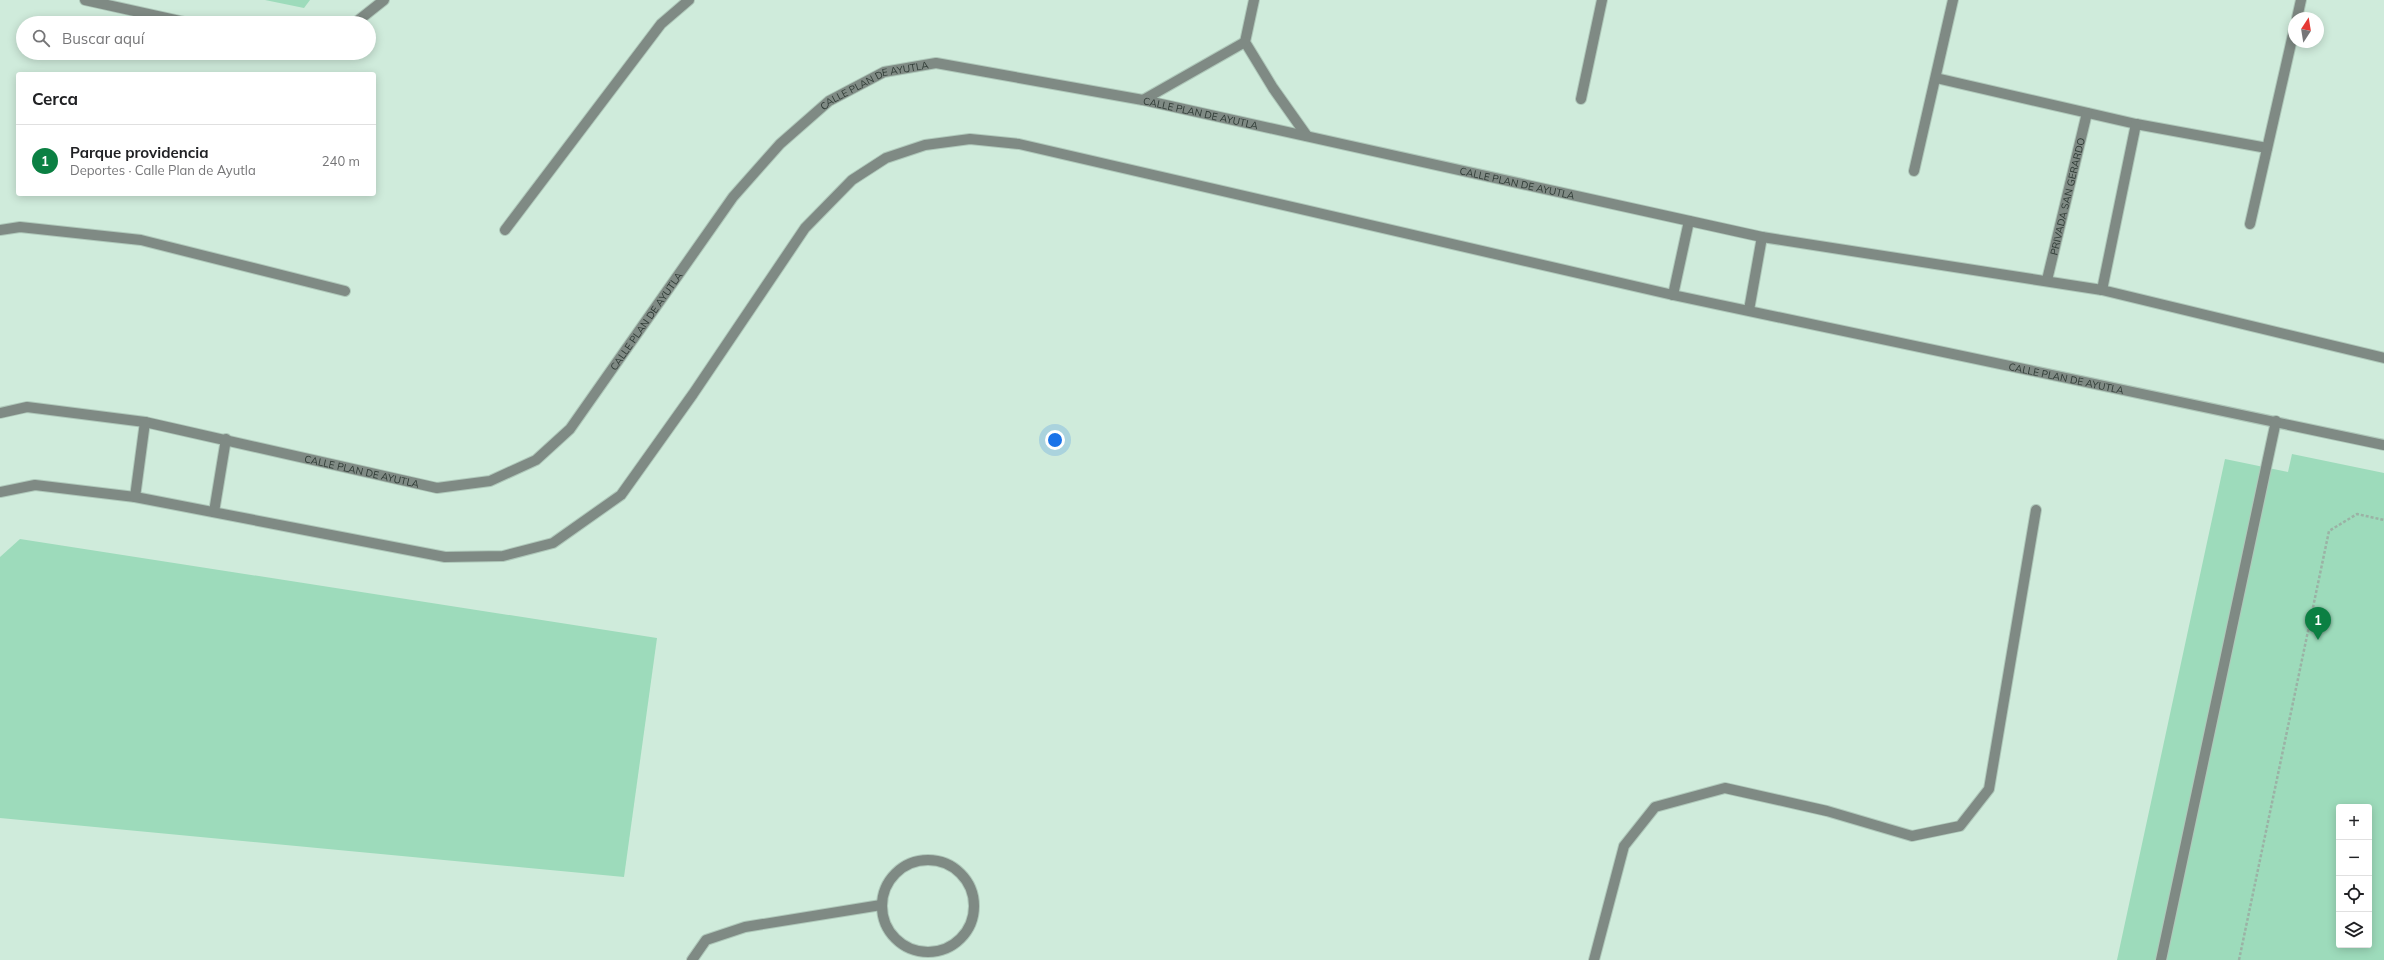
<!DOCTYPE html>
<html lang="es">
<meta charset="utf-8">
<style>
body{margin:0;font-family:Mulish,sans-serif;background:#f2f2f2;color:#202124}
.controls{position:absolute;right:12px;bottom:12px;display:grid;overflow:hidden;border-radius:4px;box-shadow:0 2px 10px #0003}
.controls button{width:36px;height:36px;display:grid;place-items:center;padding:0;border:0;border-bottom:1px solid #e0e0e0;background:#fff;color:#202124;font:20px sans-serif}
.compass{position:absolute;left:2288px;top:12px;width:36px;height:36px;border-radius:50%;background:#fff;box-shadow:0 2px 10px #0003;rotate:12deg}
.you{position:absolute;left:1055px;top:440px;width:14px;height:14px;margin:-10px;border:3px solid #fff;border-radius:50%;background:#1a73e8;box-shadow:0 0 0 6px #1a73e833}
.badge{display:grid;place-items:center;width:26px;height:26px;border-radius:50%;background:#0b8043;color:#fff;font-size:13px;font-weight:700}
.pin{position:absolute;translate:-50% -33px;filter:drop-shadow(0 1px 2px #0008)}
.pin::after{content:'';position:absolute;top:21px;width:14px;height:12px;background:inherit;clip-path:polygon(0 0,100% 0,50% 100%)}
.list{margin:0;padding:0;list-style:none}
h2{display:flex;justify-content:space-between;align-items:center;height:52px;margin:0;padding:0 16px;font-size:17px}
h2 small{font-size:13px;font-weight:400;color:#757577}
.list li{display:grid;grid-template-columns:26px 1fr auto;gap:12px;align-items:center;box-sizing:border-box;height:72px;padding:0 16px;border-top:1px solid #e0e0e0}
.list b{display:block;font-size:15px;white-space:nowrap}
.list p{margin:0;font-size:13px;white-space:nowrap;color:#757577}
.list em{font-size:13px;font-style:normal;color:#757577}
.icon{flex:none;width:22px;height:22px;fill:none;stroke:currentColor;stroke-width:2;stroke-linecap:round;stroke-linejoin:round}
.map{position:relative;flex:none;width:2384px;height:960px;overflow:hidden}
.search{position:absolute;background:#fff;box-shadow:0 2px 10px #0003;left:16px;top:16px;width:360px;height:44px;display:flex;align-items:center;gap:10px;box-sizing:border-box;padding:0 14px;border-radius:22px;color:#757577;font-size:15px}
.panel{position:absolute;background:#fff;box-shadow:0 2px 10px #0003;left:16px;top:72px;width:360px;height:124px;border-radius:4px}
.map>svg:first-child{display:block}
.green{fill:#9ddbbb;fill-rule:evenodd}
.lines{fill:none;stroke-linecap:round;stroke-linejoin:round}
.minor-casing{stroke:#afc8ba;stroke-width:12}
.path{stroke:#9bb2a5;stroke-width:2.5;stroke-dasharray:3 2;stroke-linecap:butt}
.minor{stroke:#7f8a84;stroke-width:10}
.labels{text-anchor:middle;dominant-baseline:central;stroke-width:3;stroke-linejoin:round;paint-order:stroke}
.street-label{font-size:10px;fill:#2f3b35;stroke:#fff}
</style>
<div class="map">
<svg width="2384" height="960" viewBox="0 0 2384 960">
<rect width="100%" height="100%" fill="#cfebdb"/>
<!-- green -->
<g class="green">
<path d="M265 0H310L304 8Z"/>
<path d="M2292 454 2384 473V960H2117L2225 459 2288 472ZM2339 807H2369V945H2339Z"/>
<path d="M20 539 657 638 624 877 0 818V557Z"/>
</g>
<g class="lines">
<defs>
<g id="minor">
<path d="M85 0 189 23"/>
<path d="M1254 0 1245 42 1273 88 1307 136"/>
<path d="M2297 18 2301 0"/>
<path d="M355 23 384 0"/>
<path d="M1936 78 2136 124 2267 148"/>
<path d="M1581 99 1602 0"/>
<path d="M1143 100 1245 42"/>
<path d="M1914 171 1953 0"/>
<path d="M2250 224 2294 30"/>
<path d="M0 230 20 227 141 240 345 291"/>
<path d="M505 230 661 24 689 0"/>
<path id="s1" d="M2047 280 2087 113"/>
<path d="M2102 290 2136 124"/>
<path d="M1673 295 1689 221"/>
<path d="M1749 310 1762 237"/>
<path id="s2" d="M0 413 27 407 145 422 437 488 490 481 536 460 570 429 733 197 780 144 829 101 884 72 936 63 1143 100 1762 237 2102 290 2384 358"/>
<path id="s3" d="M0 492 35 485 135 497 445 557 503 556 553 543 621 495 693 394 805 228 852 180 886 158 925 145 970 139 1019 144 1673 295 2384 445"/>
<path d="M135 497 145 422"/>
<path d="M214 512 226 439"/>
<circle cx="928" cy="906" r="46"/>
<path d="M692 960 706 940 745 927 881 905"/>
<path d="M1594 960 1624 846 1655 807 1725 788 1827 811 1912 836 1960 826 1989 789 2036 510"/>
<path d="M2161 960 2276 421"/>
</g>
</defs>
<!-- minor casing -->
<use href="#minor" class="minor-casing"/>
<!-- path -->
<path class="path" d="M2239 960 2329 531 2357 514 2384 520"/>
<!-- minor -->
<use href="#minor" class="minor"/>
</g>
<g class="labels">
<!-- street labels -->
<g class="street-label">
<text stroke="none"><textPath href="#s2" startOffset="1064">CALLE PLAN DE AYUTLA</textPath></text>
<text stroke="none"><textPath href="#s2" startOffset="1400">CALLE PLAN DE AYUTLA</textPath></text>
<text stroke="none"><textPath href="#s2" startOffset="1724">CALLE PLAN DE AYUTLA</textPath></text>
<text stroke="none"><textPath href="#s1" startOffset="86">PRIVADA SAN GERARDO</textPath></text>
<text stroke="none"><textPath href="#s2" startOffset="728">CALLE PLAN DE AYUTLA</textPath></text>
<text stroke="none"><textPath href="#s3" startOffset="2286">CALLE PLAN DE AYUTLA</textPath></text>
<text stroke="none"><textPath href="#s2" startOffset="369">CALLE PLAN DE AYUTLA</textPath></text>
</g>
</g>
</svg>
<div class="controls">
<button>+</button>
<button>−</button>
<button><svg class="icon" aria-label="locate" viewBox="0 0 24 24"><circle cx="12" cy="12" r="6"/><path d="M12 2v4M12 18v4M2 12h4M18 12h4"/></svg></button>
<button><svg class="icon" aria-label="layers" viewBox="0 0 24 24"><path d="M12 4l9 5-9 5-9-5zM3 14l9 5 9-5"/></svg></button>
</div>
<svg class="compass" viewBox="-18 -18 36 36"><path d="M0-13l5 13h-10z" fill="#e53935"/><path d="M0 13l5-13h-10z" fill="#757577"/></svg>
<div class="you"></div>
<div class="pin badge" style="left:2318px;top:640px">1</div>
<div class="search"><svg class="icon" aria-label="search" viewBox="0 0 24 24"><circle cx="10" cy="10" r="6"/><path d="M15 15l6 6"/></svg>Buscar aquí</div>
<section class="panel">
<h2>Cerca<small></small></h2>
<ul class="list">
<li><span class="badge">1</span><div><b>Parque providencia</b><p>Deportes · Calle Plan de Ayutla</p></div><em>240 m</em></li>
</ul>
</section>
</div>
